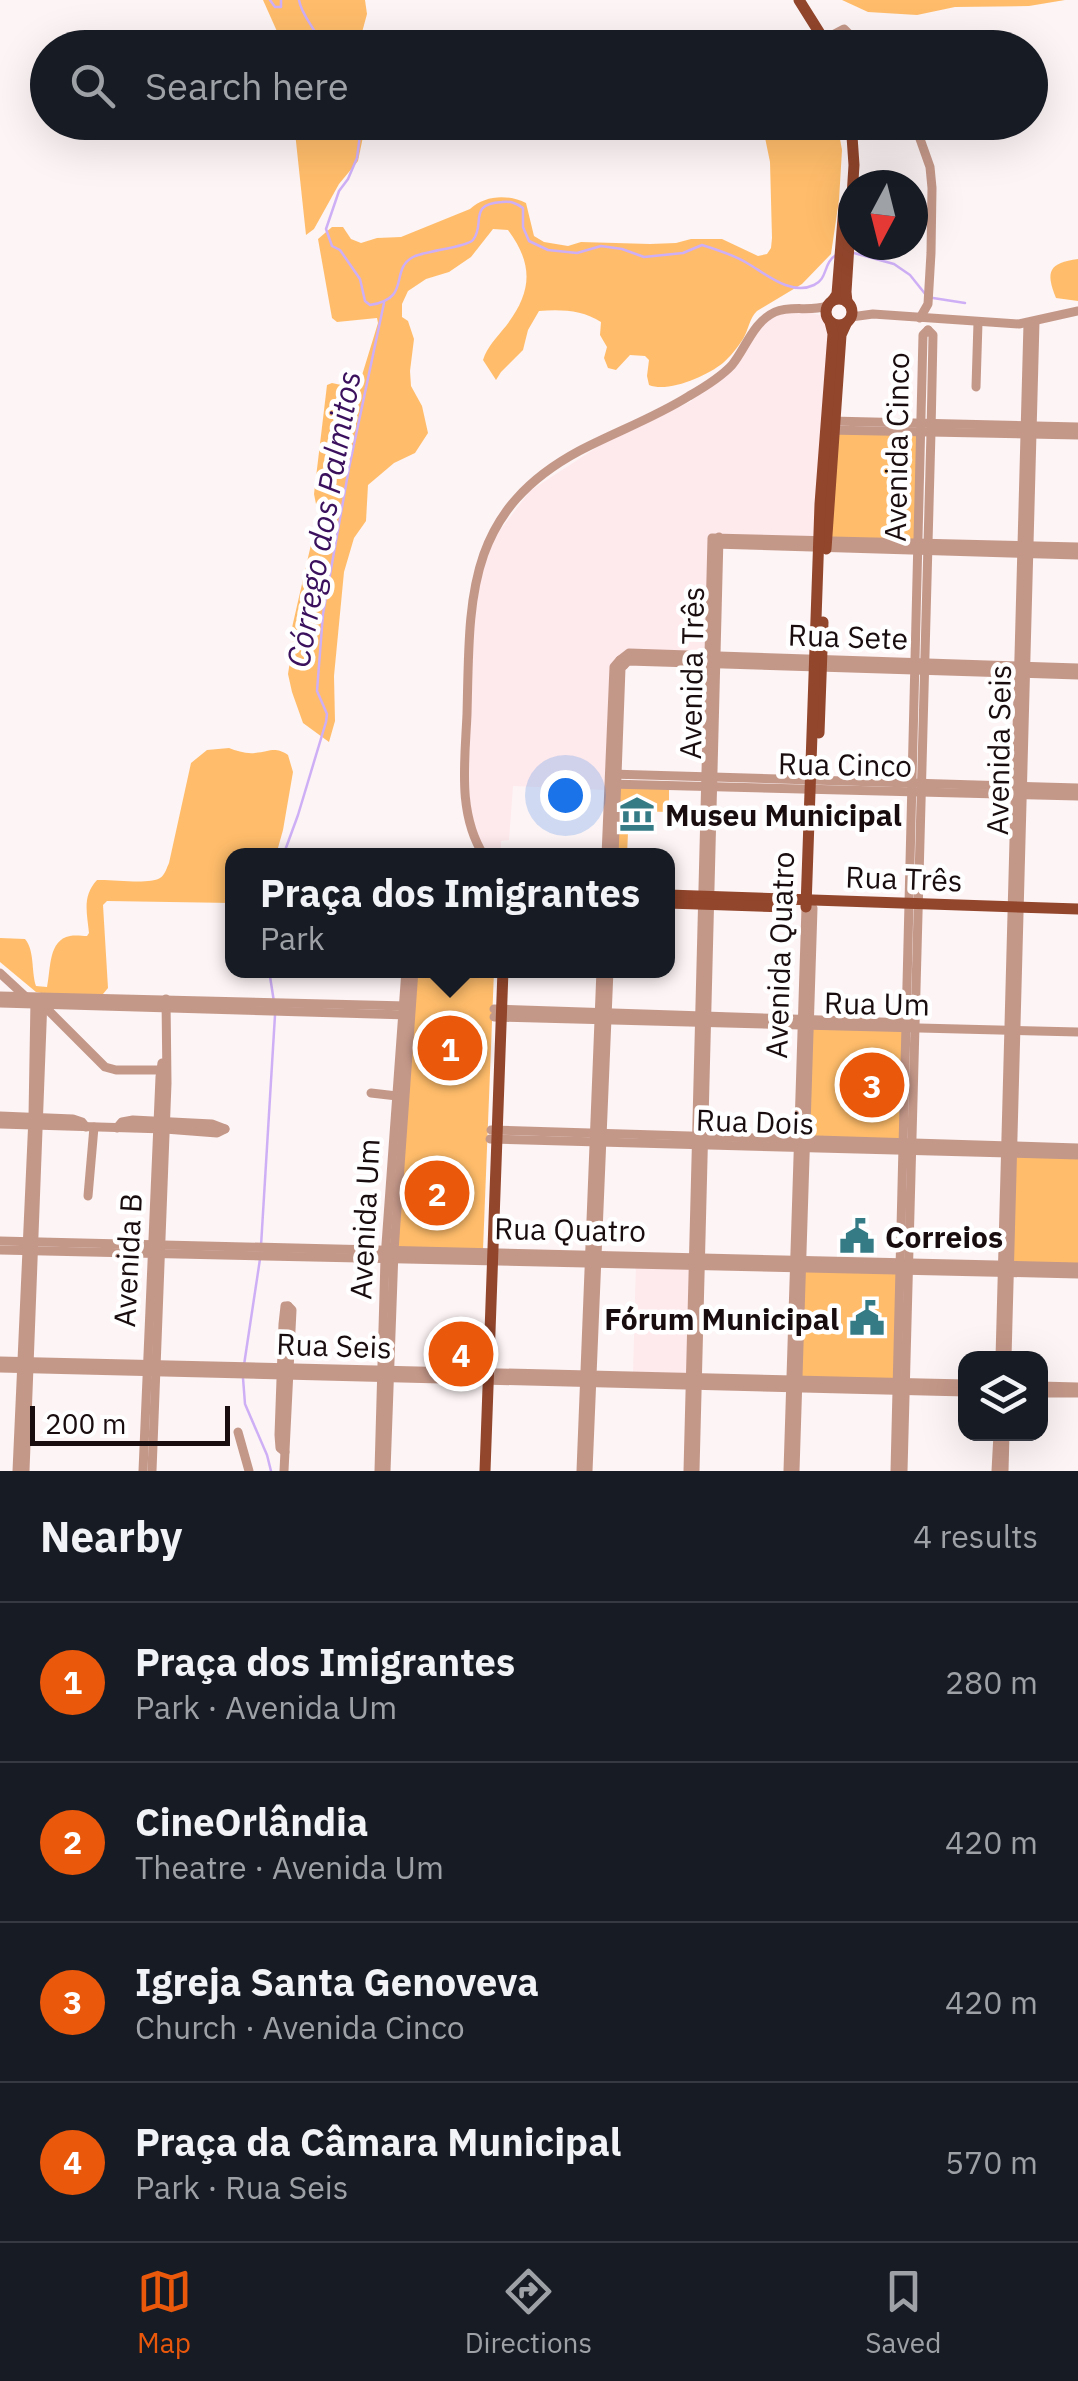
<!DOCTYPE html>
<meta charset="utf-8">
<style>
body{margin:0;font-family:"IBM Plex Sans",sans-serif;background:#242831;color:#f1f3f6}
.controls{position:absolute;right:30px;bottom:30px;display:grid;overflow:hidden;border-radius:20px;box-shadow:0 10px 40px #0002}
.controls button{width:90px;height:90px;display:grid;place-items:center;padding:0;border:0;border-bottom:2px solid #363941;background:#171b24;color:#f1f3f6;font:50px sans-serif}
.compass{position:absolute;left:838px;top:170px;width:90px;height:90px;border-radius:50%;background:#171b24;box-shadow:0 10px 40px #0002;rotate:187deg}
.scale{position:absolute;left:30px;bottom:25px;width:200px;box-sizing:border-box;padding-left:10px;border:5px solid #1a0d0f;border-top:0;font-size:28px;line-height:35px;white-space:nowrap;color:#1a0d0f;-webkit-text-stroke:8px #fff;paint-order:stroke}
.you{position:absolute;left:565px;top:795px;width:35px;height:35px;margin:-25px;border:8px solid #fff;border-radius:50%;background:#1a73e8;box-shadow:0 0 0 15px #1a73e833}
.badge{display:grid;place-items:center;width:65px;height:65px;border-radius:50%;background:#ea580c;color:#fff;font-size:32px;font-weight:700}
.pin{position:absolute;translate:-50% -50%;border:5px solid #fff;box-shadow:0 2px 10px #0006}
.popup{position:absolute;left:225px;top:848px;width:450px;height:130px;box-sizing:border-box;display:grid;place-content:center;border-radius:20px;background:#171b24;filter:drop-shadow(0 2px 8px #0005);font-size:32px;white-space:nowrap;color:#9ea1a6}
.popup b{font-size:38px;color:#f1f3f6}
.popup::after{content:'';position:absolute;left:50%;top:100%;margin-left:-20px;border:20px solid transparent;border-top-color:#171b24}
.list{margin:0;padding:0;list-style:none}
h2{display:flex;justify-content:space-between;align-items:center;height:130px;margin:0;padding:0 40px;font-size:42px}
h2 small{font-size:32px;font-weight:400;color:#9ea1a6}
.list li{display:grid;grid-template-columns:65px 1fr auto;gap:30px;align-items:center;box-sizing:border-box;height:160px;padding:0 40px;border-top:2px solid #363941}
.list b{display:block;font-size:38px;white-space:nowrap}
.list p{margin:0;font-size:32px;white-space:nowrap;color:#9ea1a6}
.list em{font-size:32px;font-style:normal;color:#9ea1a6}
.icon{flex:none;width:55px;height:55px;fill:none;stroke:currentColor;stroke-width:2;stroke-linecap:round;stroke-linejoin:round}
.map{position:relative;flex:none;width:1078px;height:1471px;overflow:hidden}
.search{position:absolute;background:#171b24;box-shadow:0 10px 40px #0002;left:30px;right:30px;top:30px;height:110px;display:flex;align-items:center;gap:25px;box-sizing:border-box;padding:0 35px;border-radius:55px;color:#9ea1a6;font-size:38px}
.sheet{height:770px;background:#171b24}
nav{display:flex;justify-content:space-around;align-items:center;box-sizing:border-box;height:140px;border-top:2px solid #363941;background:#171b24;font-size:28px;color:#9ea1a6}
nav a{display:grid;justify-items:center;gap:5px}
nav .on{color:#ea580c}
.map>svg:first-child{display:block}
.built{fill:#fee9ec}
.green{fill:#ffbd6b}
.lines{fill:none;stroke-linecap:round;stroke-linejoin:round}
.stream{stroke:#ceaff6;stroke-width:2.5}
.minor{stroke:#c49889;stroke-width:9}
.major{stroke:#92462c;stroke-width:11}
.labels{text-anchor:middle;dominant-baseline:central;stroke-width:9;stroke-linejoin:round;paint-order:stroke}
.street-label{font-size:30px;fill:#1a0d0f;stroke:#fff}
.poi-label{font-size:30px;font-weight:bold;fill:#1a0d0f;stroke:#fff;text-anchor:start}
.water-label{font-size:32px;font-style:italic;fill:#3b115e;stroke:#fff}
</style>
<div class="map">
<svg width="1078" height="1471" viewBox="0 0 1078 1471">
<rect width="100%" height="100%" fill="#fdf4f5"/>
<!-- built -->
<g class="built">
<path d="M805 311 823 316 829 323 818 539 713 536 708 656 613 667 609 790 513 786 509 840 501 841V855L486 856 474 833 468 786 474 622 481 573 495 537 530 491 611 438 690 402 723 374 757 330 774 314Z"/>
<path d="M636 1264 694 1265 691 1378 633 1376Z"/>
</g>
<!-- green -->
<g class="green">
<path d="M263 0H365L367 14 358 47H284Z"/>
<path d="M842 0H1065L1029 6 955 7 917 15 868 12Z"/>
<path d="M294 123H362L364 132 358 161 339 184 314 229 306 235Z"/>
<path d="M762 123H837L842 150 839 200 831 254 802 284 757 311C749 319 749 329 743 339 738 347 730 357 723 363 707 376 668 393 649 385L647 376 649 360 645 356 630 355 616 370 608 368 604 358 607 347 600 335 601 322C583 310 560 309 539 311L528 330 523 350 501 372 496 380 483 360C487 347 497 337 506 326 532 292 534 265 508 230L493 229 471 257 449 272 426 279 408 291 402 304V317L408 321 414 339 410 371 411 386 422 406 428 433 415 453 394 463 368 485 366 521 354 538 344 572 334 676 335 721 329 742 303 723 292 692 288 674 293 642 291 632 318 514 314 494 327 385 332 383 355 388 359 385 378 323 377 318 337 322 332 318 318 239 332 227H343L351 239 361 243 377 238 401 237 470 209C485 195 508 194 526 203L534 236 544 242 568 246 581 242 650 244 676 243 691 239H722L758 256 767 254 771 248 772 238 770 162Z"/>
<path d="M1078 259V301L1056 298C1045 271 1049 263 1078 259Z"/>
<path d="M834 430 922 431 919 544 826 540Z"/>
<path d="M229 748C237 751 246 754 255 753 270 752 274 746 288 755L293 772 283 830 276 855 232 856V903L107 901 103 905 108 988 103 994 52 995 36 992 0 962V938L25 939C35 951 31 971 36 986L47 987C51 969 48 940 70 936 76 935 82 936 87 936L89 933C87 913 82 896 97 880 112 879 148 885 160 878 165 875 167 867 169 863L191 763 207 750Z"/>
<path d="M617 784 669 785V812L629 811 627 855 614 856Z"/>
<path d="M415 971H494L483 1250 396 1248Z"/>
<path d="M811 1026 907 1029 904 1143 807 1139Z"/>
<path d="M1013 1154 1078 1155V1267L1011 1265Z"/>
<path d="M802 1268 901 1270 898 1383 799 1380Z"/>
<path d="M439 1335 484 1336 483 1372H437Z"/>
</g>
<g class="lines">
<!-- stream -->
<g class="stream">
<path d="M270 0 275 7H281V0"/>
<path d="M299 0C302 18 318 30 322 48"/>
<path d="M356 122 360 135 357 158 348 179 339 191 326 229 332 246 340 250 360 279 365 301 370 305C412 299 389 270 413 257 425 251 467 247 473 240 486 224 467 204 502 202 511 201 516 203 523 208V227L529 241 548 250 577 253 601 246 622 249 644 257 683 253 702 245C718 250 734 255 747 263 766 274 791 296 814 285 828 279 823 263 836 255"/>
<path d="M854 253 894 264 910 275 926 295"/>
<path d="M933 298 965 303"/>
<path d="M283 856 298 815 326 722 327 714 317 691 323 614 349 468 384 303"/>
<path d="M269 970 274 1002"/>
<path d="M261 1246 275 1015"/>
<path d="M244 1365 260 1259"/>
<path d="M243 1378 245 1404 267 1455 271 1471"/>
</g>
<!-- minor -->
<g class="minor">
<path d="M825 39 844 29 863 48"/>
<path d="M914 122 930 167 932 188 931 253 928 304 920 318"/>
<path d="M851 317 873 314 1019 324 1078 311"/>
<path d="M976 387 978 322"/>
<path d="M831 421 1078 427"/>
<path d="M828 430 1078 435"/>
<path d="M714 544 1078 555"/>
<path d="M620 660 629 653 1078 668"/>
<path d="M624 665 628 661 1078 675"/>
<path d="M610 774 1078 788"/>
<path d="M610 784 1078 796"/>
<path d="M484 856C457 813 465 762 467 714 470 600 464 513 579 451 615 432 654 418 689 396 703 388 720 378 732 365 746 348 753 322 775 312 791 305 810 312 827 306"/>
<path d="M606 856 614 667 620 660"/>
<path d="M614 856 621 668 624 665"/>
<path d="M0 973 27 998"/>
<path d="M0 996 407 1006"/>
<path d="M46 1002 50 1012 105 1067 116 1070H165"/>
<path d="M0 1003 408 1015"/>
<path d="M494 1009 910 1023"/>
<path d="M494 1017 1078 1032"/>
<path d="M371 1093 397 1096"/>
<path d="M0 1116 73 1119 82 1122 86 1127"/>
<path d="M0 1124 165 1129 217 1133 225 1129"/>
<path d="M117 1128 122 1122 133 1120 212 1124 225 1129"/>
<path d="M491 1130 1078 1148"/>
<path d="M490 1139 1078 1155"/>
<path d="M88 1196 94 1127"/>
<path d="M0 1241 1078 1267"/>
<path d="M0 1250 1078 1274"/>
<path d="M1000 1358 1028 323"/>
<path d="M1007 1358 1035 322"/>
<path d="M0 1361 966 1384"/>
<path d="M0 1368 966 1392"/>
<path d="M1040 1386 1078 1387"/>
<path d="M1040 1393H1078"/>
<path d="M238 1432 249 1471"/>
<path d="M285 1452 280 1448 279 1435 283 1324 285 1306H288"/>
<path d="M17 1471 33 1117 35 999"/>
<path d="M25 1471 43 999"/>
<path d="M143 1471 160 1077 162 1063"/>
<path d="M152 1471 167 1083 166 999"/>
<path d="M284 1471 292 1310 288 1306"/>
<path d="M379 1471 385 1258 406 970"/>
<path d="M386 1471 394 1251 414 970"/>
<path d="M581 1471 601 970"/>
<path d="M588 1471 609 970"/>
<path d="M688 1471 712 538 1078 547"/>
<path d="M695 1471 719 537"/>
<path d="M788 1471 806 907"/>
<path d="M795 1471 813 908"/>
<path d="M895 1471 923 335 928 330"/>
<path d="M903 1471 931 432 933 335 928 330"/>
<path d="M996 1471 998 1434"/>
<path d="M1004 1471 1005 1434"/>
</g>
<!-- major -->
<g class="major">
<path d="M799 0 829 48"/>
<circle cx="839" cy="312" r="13"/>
<path d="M833 300 837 294 844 206"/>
<path d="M847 302 846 292 854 165 851 122"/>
<path d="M826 549 841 335 846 324"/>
<path d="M819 733 823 622"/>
<path d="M668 895 1078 909"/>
<path d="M668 903 788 907"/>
<path d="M806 907 820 504 833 334 830 322"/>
<path d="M485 1471 503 970"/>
</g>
</g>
<!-- icons -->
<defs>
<symbol id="museum-bare" viewBox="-9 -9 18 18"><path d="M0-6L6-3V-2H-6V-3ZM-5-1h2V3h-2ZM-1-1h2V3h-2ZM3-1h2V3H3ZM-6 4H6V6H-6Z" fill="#347b86" stroke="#fff" stroke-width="2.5" paint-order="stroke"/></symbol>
<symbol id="civic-bare" viewBox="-9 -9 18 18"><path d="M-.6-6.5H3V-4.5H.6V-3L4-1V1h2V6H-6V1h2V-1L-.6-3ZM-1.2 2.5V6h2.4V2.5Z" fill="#347b86" stroke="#fff" stroke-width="2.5" paint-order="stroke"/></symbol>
</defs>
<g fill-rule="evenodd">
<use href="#museum-bare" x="612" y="789" width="50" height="50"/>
<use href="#civic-bare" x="832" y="1211" width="50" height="50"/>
<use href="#civic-bare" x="842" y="1293" width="50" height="50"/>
</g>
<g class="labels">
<!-- street labels -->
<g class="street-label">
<text transform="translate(896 447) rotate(-89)">Avenida Cinco</text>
<text transform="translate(848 636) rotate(2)">Rua Sete</text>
<text transform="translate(691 673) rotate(-89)">Avenida Três</text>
<text transform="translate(998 750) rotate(-89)">Avenida Seis</text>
<text transform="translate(845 764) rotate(1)">Rua Cinco</text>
<text transform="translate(904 878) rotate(2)">Rua Três</text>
<text transform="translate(779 955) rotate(-88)">Avenida Quatro</text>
<text transform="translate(877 1003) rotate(1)">Rua Um</text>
<text transform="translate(755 1121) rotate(2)">Rua Dois</text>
<text transform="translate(364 1219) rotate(-87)">Avenida Um</text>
<text transform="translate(570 1229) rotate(1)">Rua Quatro</text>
<text transform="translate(127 1260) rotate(-87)">Avenida B</text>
<text transform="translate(334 1345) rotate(2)">Rua Seis</text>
</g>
<!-- poi labels -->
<g class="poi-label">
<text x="665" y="814">Museu Municipal</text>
<text x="885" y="1236">Correios</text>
<text x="839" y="1318" text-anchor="end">Fórum Municipal</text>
</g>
<!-- water labels -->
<g class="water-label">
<text transform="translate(323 519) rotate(-80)">Córrego dos Palmitos</text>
</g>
</g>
</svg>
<div class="controls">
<button><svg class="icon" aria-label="layers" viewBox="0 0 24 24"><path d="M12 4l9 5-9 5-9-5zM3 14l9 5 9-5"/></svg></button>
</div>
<svg class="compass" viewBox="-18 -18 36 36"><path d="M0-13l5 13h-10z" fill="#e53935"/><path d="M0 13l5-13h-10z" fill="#9ea1a6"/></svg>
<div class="scale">200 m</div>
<div class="you"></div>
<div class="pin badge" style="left:450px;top:1048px">1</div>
<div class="popup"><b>Praça dos Imigrantes</b>Park</div>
<div class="pin badge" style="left:437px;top:1193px">2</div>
<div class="pin badge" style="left:872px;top:1085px">3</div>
<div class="pin badge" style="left:461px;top:1354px">4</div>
<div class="search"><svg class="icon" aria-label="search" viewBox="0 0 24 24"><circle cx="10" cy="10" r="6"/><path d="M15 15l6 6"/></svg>Search here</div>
</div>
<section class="sheet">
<h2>Nearby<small>4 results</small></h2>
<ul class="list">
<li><span class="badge">1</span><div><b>Praça dos Imigrantes</b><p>Park · Avenida Um</p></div><em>280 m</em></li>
<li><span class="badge">2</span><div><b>CineOrlândia</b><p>Theatre · Avenida Um</p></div><em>420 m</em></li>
<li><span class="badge">3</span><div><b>Igreja Santa Genoveva</b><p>Church · Avenida Cinco</p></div><em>420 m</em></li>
<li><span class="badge">4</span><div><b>Praça da Câmara Municipal</b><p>Park · Rua Seis</p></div><em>570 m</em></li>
</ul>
</section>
<nav>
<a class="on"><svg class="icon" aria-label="map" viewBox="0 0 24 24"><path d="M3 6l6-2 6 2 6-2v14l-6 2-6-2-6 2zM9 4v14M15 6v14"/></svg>Map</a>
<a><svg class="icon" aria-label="directions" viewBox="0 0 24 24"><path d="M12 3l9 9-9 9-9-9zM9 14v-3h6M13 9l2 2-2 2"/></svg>Directions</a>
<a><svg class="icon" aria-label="saved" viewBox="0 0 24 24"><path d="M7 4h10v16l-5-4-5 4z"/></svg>Saved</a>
</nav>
